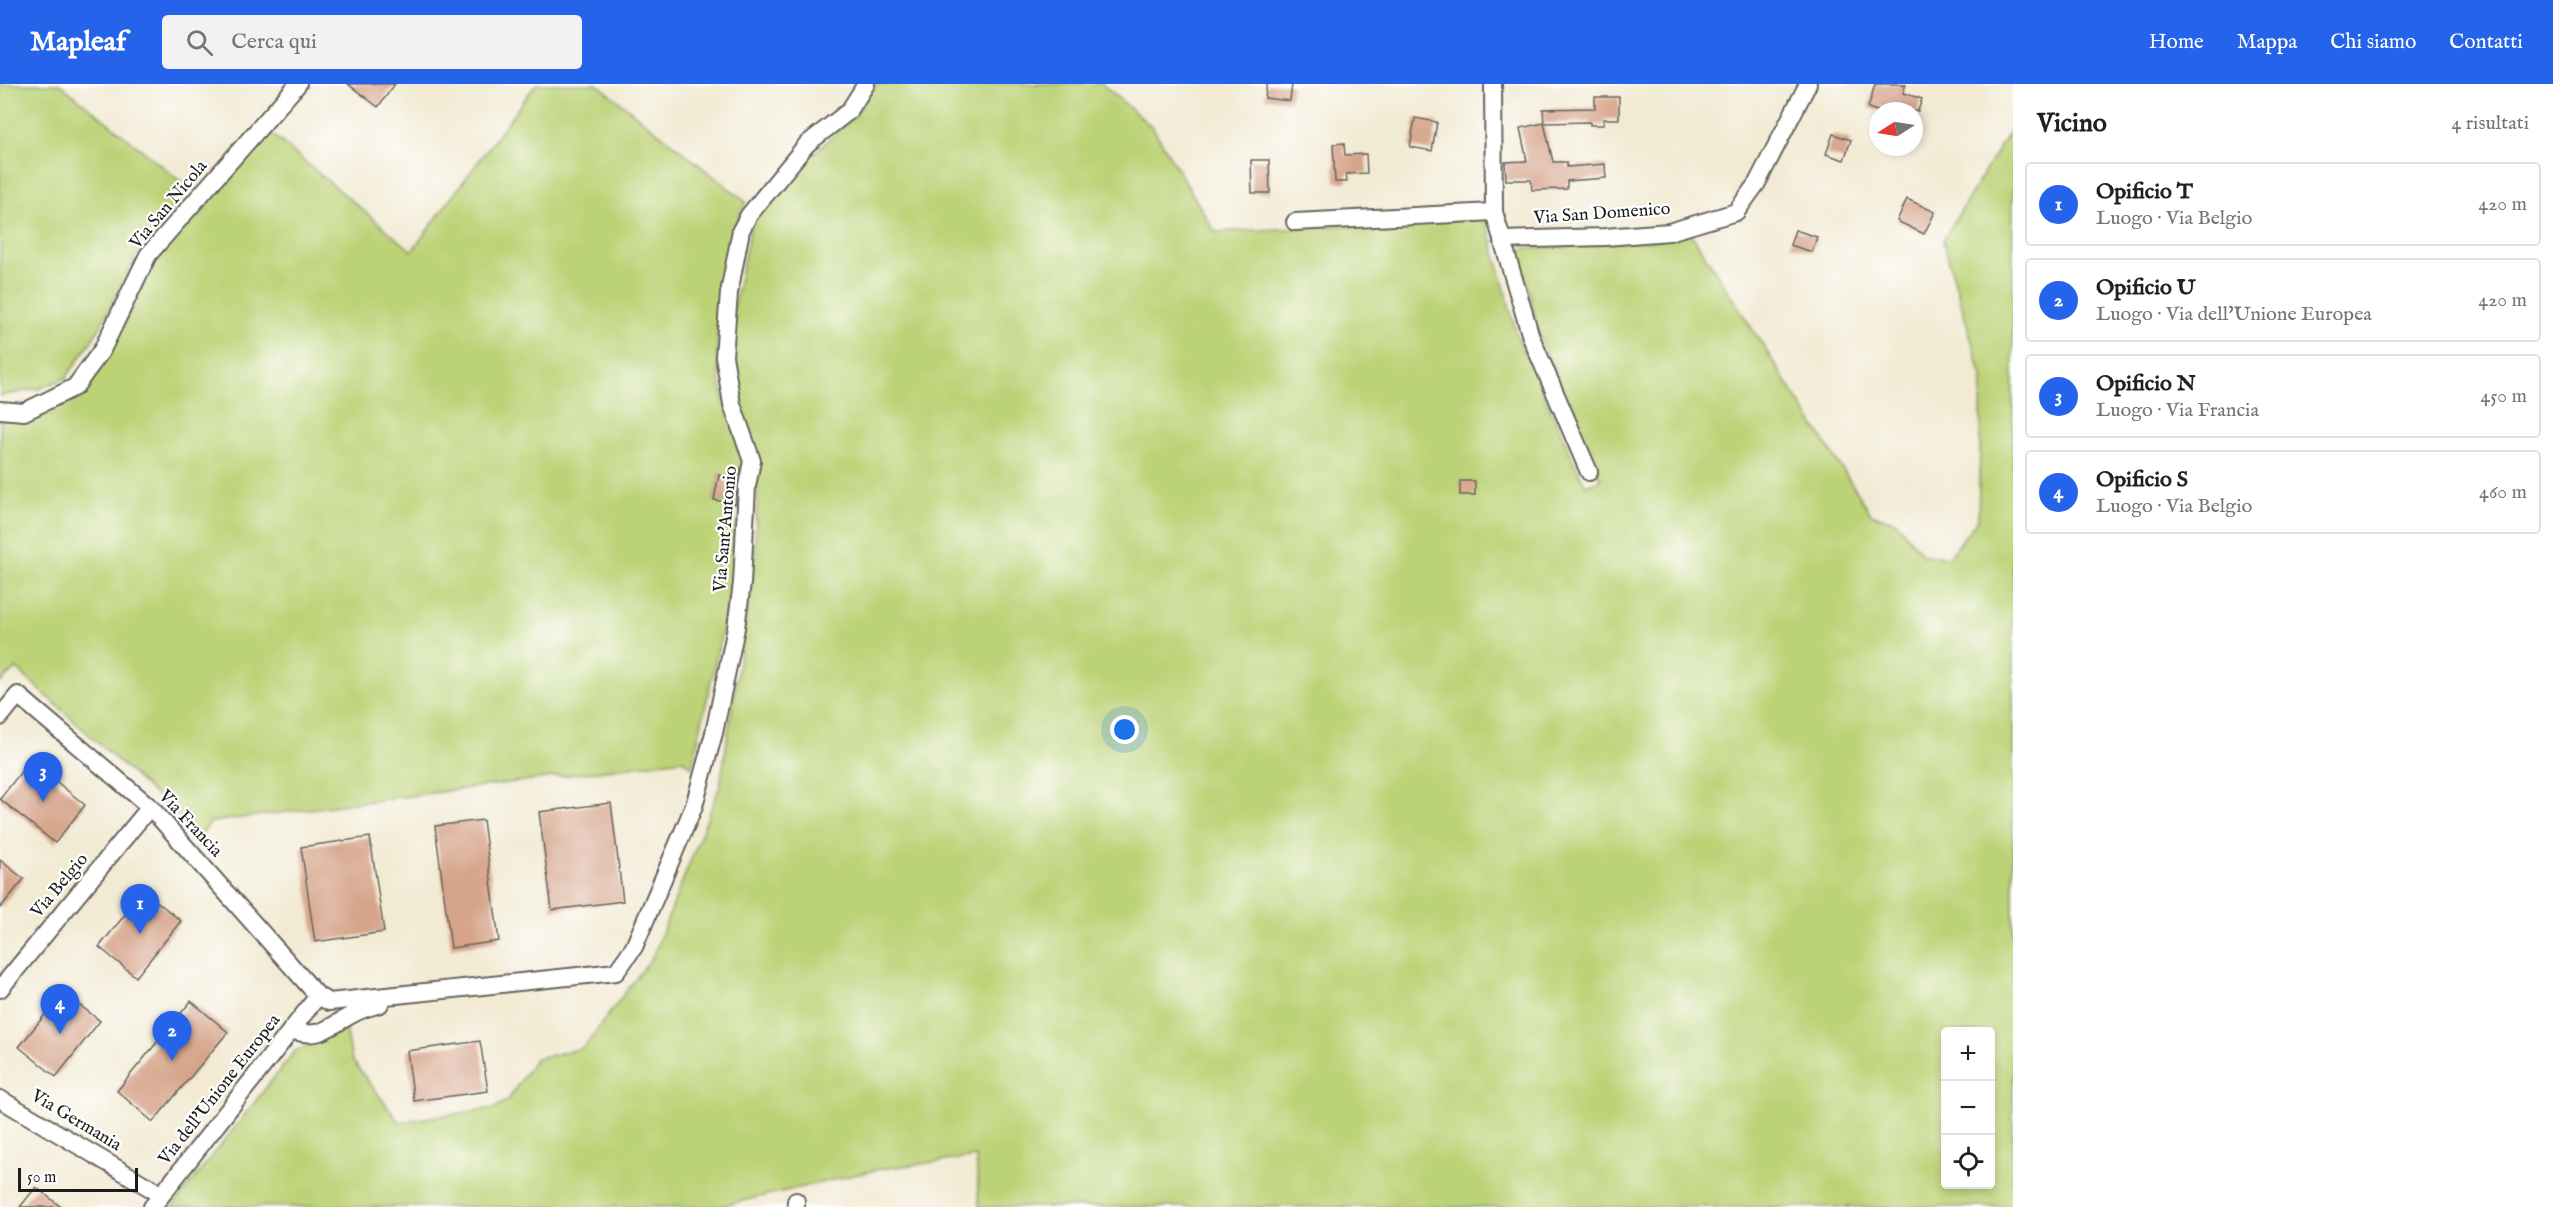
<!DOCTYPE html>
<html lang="it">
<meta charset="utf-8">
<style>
body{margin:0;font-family:"IM FELL English",serif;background:#f2f2f2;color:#202124}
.controls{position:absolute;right:18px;bottom:18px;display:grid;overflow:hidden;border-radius:6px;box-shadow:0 3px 9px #0003}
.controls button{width:54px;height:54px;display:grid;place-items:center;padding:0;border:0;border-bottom:2px solid #e0e0e0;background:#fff;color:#202124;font:30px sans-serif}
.compass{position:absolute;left:1869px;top:18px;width:54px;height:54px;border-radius:50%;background:#fff;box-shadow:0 3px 9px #0003;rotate:258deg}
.scale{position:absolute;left:18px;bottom:15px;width:120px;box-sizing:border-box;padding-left:6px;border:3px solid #1c1c1c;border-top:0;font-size:16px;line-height:21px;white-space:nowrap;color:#1c1c1c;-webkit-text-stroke:4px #fff;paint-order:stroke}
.you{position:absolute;left:1125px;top:646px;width:21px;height:21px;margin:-15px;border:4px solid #fff;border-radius:50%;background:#1a73e8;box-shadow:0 0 0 9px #1a73e833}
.badge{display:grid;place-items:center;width:39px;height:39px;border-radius:50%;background:#2563eb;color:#fff;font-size:20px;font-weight:700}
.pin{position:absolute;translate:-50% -50px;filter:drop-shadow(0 2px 3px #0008)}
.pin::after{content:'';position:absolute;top:32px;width:21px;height:18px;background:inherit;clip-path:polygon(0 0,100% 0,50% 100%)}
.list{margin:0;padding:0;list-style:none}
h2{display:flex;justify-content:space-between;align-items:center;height:78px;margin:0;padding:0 24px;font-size:26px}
h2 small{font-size:20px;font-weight:400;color:#757577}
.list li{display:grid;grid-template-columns:39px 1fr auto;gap:18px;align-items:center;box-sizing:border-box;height:84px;margin:0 12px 12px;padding:0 12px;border:2px solid #e0e0e0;border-radius:6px}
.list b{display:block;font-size:22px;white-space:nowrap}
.list p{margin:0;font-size:20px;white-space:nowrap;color:#757577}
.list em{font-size:20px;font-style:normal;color:#757577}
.icon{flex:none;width:33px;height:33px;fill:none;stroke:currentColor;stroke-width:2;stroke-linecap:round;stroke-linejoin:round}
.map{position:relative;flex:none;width:2013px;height:1123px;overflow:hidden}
header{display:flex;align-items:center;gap:36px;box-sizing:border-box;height:84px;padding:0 30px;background:#2563eb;color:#fff}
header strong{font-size:28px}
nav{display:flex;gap:33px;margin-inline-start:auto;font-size:21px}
.search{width:420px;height:54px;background:#f2f2f2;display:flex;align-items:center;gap:15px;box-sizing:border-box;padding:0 21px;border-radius:6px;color:#757577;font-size:22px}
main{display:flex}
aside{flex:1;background:#fff}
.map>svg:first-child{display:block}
.green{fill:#bcd276;stroke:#6c7749;stroke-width:1.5;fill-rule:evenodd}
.building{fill:#d6a48a}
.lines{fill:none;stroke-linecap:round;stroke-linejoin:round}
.minor-casing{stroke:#67645c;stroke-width:20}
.minor{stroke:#fff;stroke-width:16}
.labels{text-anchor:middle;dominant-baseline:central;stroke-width:4.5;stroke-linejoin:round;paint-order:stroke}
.street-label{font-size:18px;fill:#1c1c1c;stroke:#fff}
</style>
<header>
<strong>Mapleaf</strong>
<div class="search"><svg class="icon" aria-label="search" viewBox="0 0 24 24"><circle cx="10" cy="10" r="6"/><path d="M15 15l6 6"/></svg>Cerca qui</div>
<nav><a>Home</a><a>Mappa</a><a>Chi siamo</a><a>Contatti</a></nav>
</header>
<main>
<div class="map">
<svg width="2013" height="1123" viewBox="0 0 2013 1123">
<rect width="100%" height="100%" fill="#fff"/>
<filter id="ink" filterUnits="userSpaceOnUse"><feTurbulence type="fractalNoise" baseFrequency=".0167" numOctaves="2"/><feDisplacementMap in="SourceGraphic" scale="12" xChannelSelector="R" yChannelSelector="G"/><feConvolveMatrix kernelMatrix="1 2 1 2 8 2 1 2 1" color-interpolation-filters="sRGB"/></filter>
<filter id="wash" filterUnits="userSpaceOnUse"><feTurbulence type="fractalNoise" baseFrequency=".008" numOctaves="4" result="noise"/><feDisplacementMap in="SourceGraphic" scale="24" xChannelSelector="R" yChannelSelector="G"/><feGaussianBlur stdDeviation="1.35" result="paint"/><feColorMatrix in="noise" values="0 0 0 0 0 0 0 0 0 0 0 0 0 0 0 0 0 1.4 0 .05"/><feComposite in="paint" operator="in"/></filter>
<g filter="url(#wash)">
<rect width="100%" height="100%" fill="#f2ead3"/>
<!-- green -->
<g class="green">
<path d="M0 0H60L189 104 142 160 98 247 66 294 41 304 0 312Z"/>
<path d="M536 0H597L746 118C719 168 711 251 722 307 728 341 748 358 740 395L719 391 714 416 735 420 734 478 723 543 692 683 682 676 211 738 198 754 175 729 16 584 0 599V335L26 337 86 301 115 258 156 175 268 47 412 167Z"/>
<path d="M876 0H1102L1153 44 1215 148 1486 135 1517 252 1585 401 1601 396 1540 254 1519 165 1659 156 1690 148 1871 430 1896 438 1923 471 1949 473 1978 435 1982 293 1943 156 2013 41V1123H979L976 1073 880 1085 716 1123H172L295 967 346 944 352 976 399 1038 495 1024 508 1016 535 975 583 964 653 872 720 702 754 481 759 373 735 308 729 246 753 131 813 70 855 32ZM1946 948H1990V1100H1946Z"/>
</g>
<g id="blocks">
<!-- building -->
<g class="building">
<path d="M348 0H395L378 23Z"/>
<path d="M1267 0H1292L1290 17 1265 14Z"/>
<path d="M1875 0H1906L1903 9 1922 15 1918 27H1877L1868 24Z"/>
<path d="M1595 13H1619V35H1604V41H1590V38L1544 39 1543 25 1595 24Z"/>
<path d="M1415 34 1437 38 1432 67 1410 63Z"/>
<path d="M1544 39 1553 78H1567V83L1605 80 1606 94 1567 97V105L1532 106 1531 96H1506L1505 78 1527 77 1520 44Z"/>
<path d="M1833 50 1851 56 1844 76 1826 70Z"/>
<path d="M1344 59 1345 71 1366 70 1367 89 1346 90 1347 98H1335L1333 60Z"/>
<path d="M1251 76H1269L1270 109H1252Z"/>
<path d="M1907 115 1935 128 1924 150 1897 137Z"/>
<path d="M1795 146 1817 153 1812 168 1790 161Z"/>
<path d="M719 391 738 395 735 420 714 416Z"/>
<rect x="1460" y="397" width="15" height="14"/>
<path d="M30 676 85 721 55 759 0 715Z"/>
<path d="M611 719 623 817 552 826 539 728Z"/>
<path d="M483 736 499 857 451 864 435 742Z"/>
<path d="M370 753 384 848 315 858 301 763Z"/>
<path d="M0 776 24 795 0 824Z"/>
<path d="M144 807 181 837 136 893 99 863Z"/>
<path d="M63 908 100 937 56 993 19 963Z"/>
<path d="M191 917 228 948 153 1038 117 1007Z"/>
<path d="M480 957 488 1007 414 1017 407 967Z"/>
<path d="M36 1103 61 1123H20Z"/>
</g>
</g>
</g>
<g filter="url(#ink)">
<use href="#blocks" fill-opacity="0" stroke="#67645c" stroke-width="1.5"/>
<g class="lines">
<defs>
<g id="minor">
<path d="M1493 0 1494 128 1531 253 1589 388"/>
<path d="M1295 138 1494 128"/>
<path d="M1502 156 1605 153 1669 148 1736 128 1757 99 1808 0"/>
<path d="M0 326 24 328 75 303 102 266 148 171 298 0"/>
<path d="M0 633 18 611 150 723 318 912 329 918 616 888 634 863 694 722 714 649 736 544 742 499 747 402 752 377 732 320 724 272 729 209 741 146 749 131 807 60 849 27 866 0"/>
<path d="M0 905 150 723"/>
<path d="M291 946C320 956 328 943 353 930 361 925 371 923 380 920"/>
<path d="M0 1015 162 1111"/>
<path d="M796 1117V1123"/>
<path d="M152 1123 318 912"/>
</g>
</defs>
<!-- minor casing -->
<use href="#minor" class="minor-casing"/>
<!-- minor -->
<use href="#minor" class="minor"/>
</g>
</g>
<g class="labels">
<!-- street labels -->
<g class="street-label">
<text transform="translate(169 121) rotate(-50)">Via San Nicola</text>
<text transform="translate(1602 130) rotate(-4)">Via San Domenico</text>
<text transform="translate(726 445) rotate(-85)">Via Sant'Antonio</text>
<text transform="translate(190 740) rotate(47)">Via Francia</text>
<text transform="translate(60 802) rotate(-50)">Via Belgio</text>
<text transform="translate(220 1006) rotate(-52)">Via dell'Unione Europea</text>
<text transform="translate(76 1037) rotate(31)">Via Germania</text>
</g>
</g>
</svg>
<div class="controls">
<button>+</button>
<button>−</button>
<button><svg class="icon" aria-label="locate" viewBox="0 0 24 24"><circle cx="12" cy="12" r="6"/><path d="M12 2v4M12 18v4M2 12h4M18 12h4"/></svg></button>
</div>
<svg class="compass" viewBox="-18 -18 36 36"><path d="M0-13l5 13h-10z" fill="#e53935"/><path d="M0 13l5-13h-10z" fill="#757577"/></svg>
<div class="scale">50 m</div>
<div class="you"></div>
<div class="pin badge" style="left:140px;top:850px">1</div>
<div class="pin badge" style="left:172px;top:977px">2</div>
<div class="pin badge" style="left:43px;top:718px">3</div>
<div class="pin badge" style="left:60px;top:950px">4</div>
</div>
<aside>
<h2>Vicino<small>4 risultati</small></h2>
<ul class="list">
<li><span class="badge">1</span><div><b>Opificio T</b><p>Luogo · Via Belgio</p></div><em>420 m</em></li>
<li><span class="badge">2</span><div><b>Opificio U</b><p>Luogo · Via dell'Unione Europea</p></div><em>420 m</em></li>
<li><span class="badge">3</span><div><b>Opificio N</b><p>Luogo · Via Francia</p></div><em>450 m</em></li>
<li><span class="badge">4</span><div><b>Opificio S</b><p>Luogo · Via Belgio</p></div><em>460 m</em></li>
</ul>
</aside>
</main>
